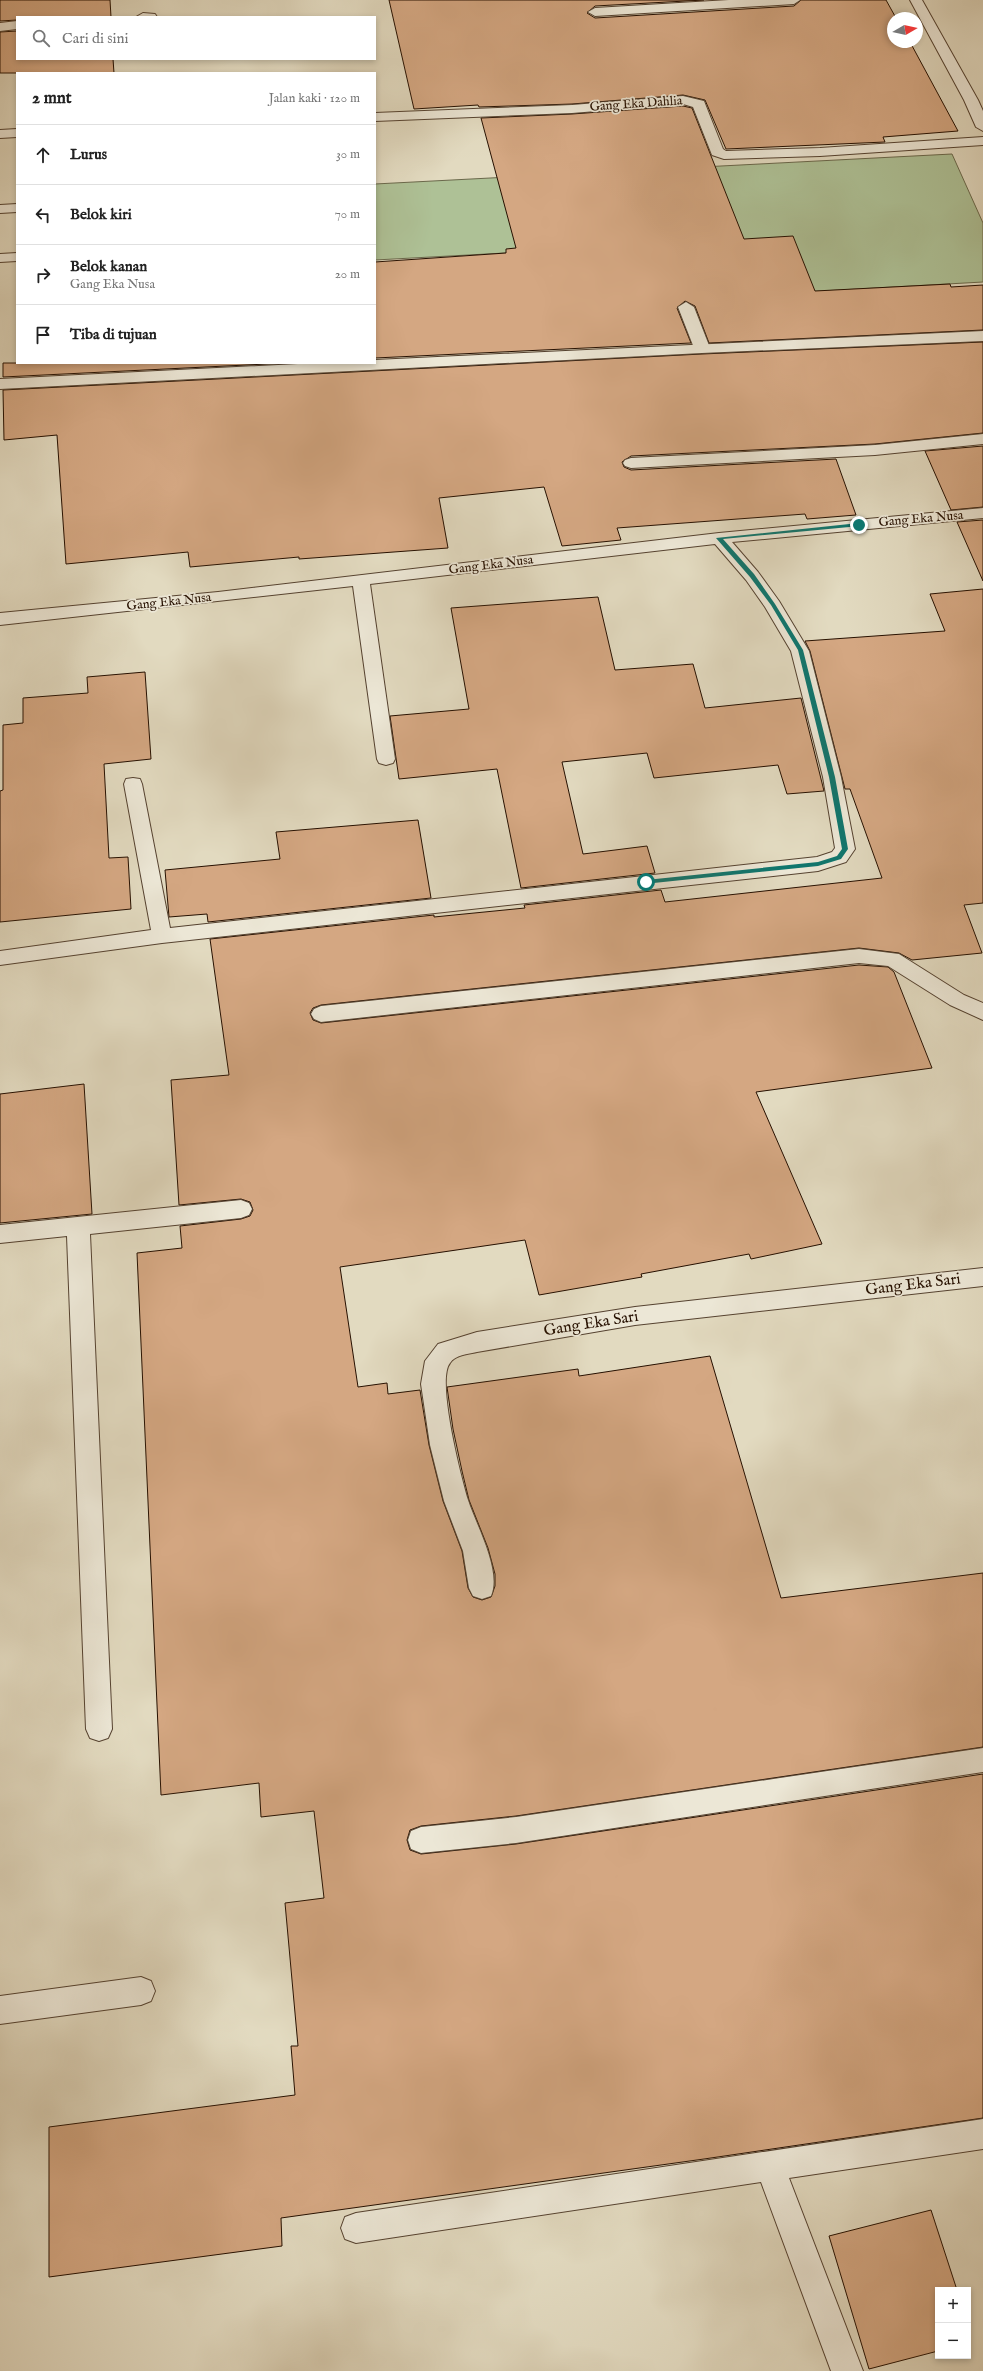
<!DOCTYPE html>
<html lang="id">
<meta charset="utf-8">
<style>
body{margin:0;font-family:"IM FELL English",serif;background:#f6f6f6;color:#222}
.controls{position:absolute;right:12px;bottom:12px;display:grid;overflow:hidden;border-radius:0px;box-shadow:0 2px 6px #0003}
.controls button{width:36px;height:36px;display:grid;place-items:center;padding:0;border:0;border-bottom:1px solid #e0e0e0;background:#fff;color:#222;font:20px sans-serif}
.compass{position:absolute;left:887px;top:12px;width:36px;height:36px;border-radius:50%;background:#fff;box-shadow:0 2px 6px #0003;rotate:81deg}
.stop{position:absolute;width:12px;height:12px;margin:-9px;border:3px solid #0f766e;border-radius:50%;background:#fff}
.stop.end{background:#0f766e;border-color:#fff;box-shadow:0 1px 4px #0008}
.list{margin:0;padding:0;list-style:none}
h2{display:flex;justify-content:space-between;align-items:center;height:52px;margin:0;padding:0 16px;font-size:17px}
h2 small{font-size:13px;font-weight:400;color:#767676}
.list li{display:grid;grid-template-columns:26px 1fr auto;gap:12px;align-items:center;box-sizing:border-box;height:60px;padding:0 16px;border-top:1px solid #e0e0e0}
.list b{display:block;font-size:15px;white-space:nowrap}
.list p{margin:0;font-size:13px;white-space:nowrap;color:#767676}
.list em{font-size:13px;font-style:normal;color:#767676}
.icon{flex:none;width:22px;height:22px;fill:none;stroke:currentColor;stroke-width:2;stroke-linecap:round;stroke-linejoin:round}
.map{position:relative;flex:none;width:983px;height:2371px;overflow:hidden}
.search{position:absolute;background:#fff;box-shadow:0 2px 6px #0003;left:16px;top:16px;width:360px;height:44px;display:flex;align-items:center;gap:10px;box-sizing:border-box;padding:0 14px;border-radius:0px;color:#767676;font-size:15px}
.panel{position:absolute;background:#fff;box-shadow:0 2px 6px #0003;left:16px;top:72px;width:360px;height:292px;border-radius:0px}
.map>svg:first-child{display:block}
.green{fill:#aec196;stroke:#6a684b}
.building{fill:#d4a782;stroke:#261000}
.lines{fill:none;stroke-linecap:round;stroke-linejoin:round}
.service-casing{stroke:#554230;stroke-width:2}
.minor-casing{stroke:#554230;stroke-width:2}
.service{fill:#ece7d6;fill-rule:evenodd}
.minor{fill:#ece7d6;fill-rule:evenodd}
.route{fill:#0f766e}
.labels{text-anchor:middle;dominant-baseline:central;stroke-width:3.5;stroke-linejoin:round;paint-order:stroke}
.far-street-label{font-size:13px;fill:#261000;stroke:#ece7d6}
.street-label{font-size:16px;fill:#261000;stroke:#ece7d6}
</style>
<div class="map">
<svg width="983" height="2371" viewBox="0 0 983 2371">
<rect width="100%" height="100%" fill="#e2dac0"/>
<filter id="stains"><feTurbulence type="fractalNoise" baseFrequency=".005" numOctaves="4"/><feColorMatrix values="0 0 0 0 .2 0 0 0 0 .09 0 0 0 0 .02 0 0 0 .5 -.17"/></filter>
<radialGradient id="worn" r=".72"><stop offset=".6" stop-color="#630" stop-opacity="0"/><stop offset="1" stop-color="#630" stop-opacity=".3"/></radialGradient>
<!-- green -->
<path class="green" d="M952 154 983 223V282L803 292 784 238 375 260V184Z"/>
<!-- building -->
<g class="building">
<path d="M0 0H110L111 17H17V20L0 21Z"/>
<path d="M389 0H704L595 6 587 13 595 18 794 6 801 0H886L896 18H893V42H910L958 131 883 137 885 142 726 149 705 100 683 95 572 104 479 107 478 105 414 109Z"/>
<path d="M17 31V59H113L114 73H0V32Z"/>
<path d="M683 106 692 108 744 239 793 236 815 291 950 284 951 287 983 285V330L709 343 695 306 685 301 677 308 691 343 375 358V262L506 253V249L516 248 481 118 572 114Z"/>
<path d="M983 342V433L875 444 631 456 622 462 624 467 631 470 836 459 856 515 807 519 805 514 617 528 621 540 562 546 544 487 439 498 448 548 299 559V557L190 567 188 552 66 564 57 435 4 440 3 390 702 354Z"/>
<path d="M3 363H287L3 377Z"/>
<path d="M983 446V507L951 510 925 451Z"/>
<path d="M983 520V581L957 522Z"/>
<path d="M983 589V903L964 905 982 953 912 960 899 953 859 948 321 1005 313 1008 310 1013 313 1020 321 1023 859 965 888 967 894 972 932 1068 756 1092 822 1244 751 1259 749 1254 641 1274 642 1277 539 1295 525 1240 340 1267 358 1387 387 1383 388 1394 420 1390 429 1445 443 1501 462 1551 468 1588 473 1597 482 1600 491 1597 495 1586V1574L488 1548 469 1500 462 1471 453 1429 447 1387 578 1369 579 1376 710 1356 781 1598 983 1573V1747L516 1816 421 1826 410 1830 407 1840 410 1850 421 1854 516 1844 983 1774V2118L704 2159 281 2218 282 2246 49 2277V2127L295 2095 291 2046H298L285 1903 324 1898 314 1811 261 1817 259 1783 161 1795 137 1253 182 1248 180 1226 241 1219 250 1216 253 1210 250 1202 241 1199 179 1205 171 1080 229 1075 210 939 434 915V917L525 908 524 905 661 890 665 902 882 878 850 789H845L810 651 805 641 945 631 930 594Z"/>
<path d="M598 597 615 670 693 664 705 708 801 698 824 791 787 794 778 765 654 778 647 753 562 762 583 854 647 846 655 873 521 888 497 769 399 779 390 716 469 709 451 608Z"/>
<path d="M145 672 151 759 104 764 109 858 128 857 131 909 0 922V791L3 790V725L23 723V698L88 693 87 677Z"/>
<path d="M418 820 431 898 208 922 207 914 169 917 165 870 280 859 276 832Z"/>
<path d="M84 1084 92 1214 0 1223V1094Z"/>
<path d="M931 2210 957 2290H938V2351L869 2369 829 2236Z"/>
</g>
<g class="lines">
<defs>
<path id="service" d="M686 302 694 307 710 348 708 351H696L694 348 678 307Z"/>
<g id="minor">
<path d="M729 0H800L794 4 595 16 588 12 595 8Z"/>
<path d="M910 0H922L978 100 983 111V131L976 127 964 100Z"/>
<path d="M143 13 155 14 157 17H136Z"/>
<path d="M17 21V29L0 31V23Z"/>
<path d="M683 96 704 101 723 149 726 151 820 148 983 137V145L820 156 724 159 712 155 693 107 683 104 572 113 375 121V113L572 105Z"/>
<path d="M17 129V137L0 138V130Z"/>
<path d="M17 204V212L0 213V205Z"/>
<path d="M17 253V261L0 262V254Z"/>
<path d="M983 331V341L702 353 0 389V379L317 363H375V360Z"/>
<path d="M983 434V444L875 455 631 468 625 466 623 463 625 460 631 458 875 445Z"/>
<path d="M983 508V518L732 542 758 572 779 601 809 651 841 777 855 849 846 862 818 871 162 943 0 965V951L151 930 124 784 126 779 133 778 140 779 142 784 170 928 817 857 832 852 835 848 823 777 791 651 765 607 746 580 715 544 370 584 395 759 393 763 386 765 379 763 377 759 353 586 0 625V613L218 592 719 533Z"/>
<path d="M859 949 899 954 964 995 983 1003V1020L950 1005 888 966 859 963 321 1022 314 1019 311 1014 314 1009 321 1006Z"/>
<path d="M241 1200 249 1203 252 1209 249 1215 241 1218 90 1234 112 1729 108 1738 99 1741 90 1738 86 1729 67 1236 0 1243V1225Z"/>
<path d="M983 1268V1286L635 1325 477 1352C468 1354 455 1355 450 1363 436 1380 461 1477 468 1500 476 1525 502 1571 491 1596L482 1599 473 1596 469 1588 463 1551 444 1501 430 1445 421 1384 425 1361 438 1344 477 1332 635 1307Z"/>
<path d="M983 1748V1772L516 1843 421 1853 411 1849 408 1840 411 1831 421 1827 516 1817Z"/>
<path d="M141 1977 151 1981 155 1991 151 2001 141 2005 0 2024V1996Z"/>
<path d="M983 2119V2149L789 2178 863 2371H831L761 2182 356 2243 345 2239 341 2228 345 2217 356 2213Z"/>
</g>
</defs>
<!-- service casing -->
<use href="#service" class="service-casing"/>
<!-- minor casing -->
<use href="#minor" class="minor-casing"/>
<!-- service -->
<use href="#service" class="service"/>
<!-- minor -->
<use href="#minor" class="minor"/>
</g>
<!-- route -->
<path class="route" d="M859 523 860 526 723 539 754 574 775 604 803 650 835 777 848 849 841 859 818 866 644 884 646 880 818 862 837 856 842 849 829 777 798 650 771 605 750 577 716 538Z"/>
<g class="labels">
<!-- far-street labels -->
<g class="far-street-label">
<text transform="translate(636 104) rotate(-4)">Gang Eka Dahlia</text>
<text transform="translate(921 519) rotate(-5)">Gang Eka Nusa</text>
<text transform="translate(491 565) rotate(-7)">Gang Eka Nusa</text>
<text transform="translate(169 602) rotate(-6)">Gang Eka Nusa</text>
</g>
<!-- street labels -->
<g class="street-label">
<text transform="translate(913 1285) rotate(-7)">Gang Eka Sari</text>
<text transform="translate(591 1324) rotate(-9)">Gang Eka Sari</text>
</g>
</g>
<rect width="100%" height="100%" filter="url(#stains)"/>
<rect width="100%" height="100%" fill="url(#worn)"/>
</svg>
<div class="controls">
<button>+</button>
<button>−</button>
</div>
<svg class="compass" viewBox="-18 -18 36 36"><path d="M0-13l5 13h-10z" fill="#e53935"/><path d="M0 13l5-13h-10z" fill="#767676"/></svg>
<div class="stop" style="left:646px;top:882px"></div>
<div class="stop end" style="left:859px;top:525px"></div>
<div class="search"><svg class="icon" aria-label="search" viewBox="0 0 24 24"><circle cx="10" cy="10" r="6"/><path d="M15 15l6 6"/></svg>Cari di sini</div>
<section class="panel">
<h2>2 mnt<small>Jalan kaki · 120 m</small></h2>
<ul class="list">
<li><svg class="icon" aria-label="ahead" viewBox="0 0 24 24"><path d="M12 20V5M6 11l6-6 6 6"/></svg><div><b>Lurus</b></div><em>30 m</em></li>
<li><svg class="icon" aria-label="left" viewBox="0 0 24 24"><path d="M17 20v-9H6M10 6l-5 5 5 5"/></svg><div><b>Belok kiri</b></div><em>70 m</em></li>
<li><svg class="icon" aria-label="right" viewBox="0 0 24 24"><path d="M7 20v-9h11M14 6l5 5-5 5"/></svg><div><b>Belok kanan</b><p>Gang Eka Nusa</p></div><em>20 m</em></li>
<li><svg class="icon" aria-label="arrive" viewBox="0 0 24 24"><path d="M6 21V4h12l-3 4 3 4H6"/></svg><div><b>Tiba di tujuan</b></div></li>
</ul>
</section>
</div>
